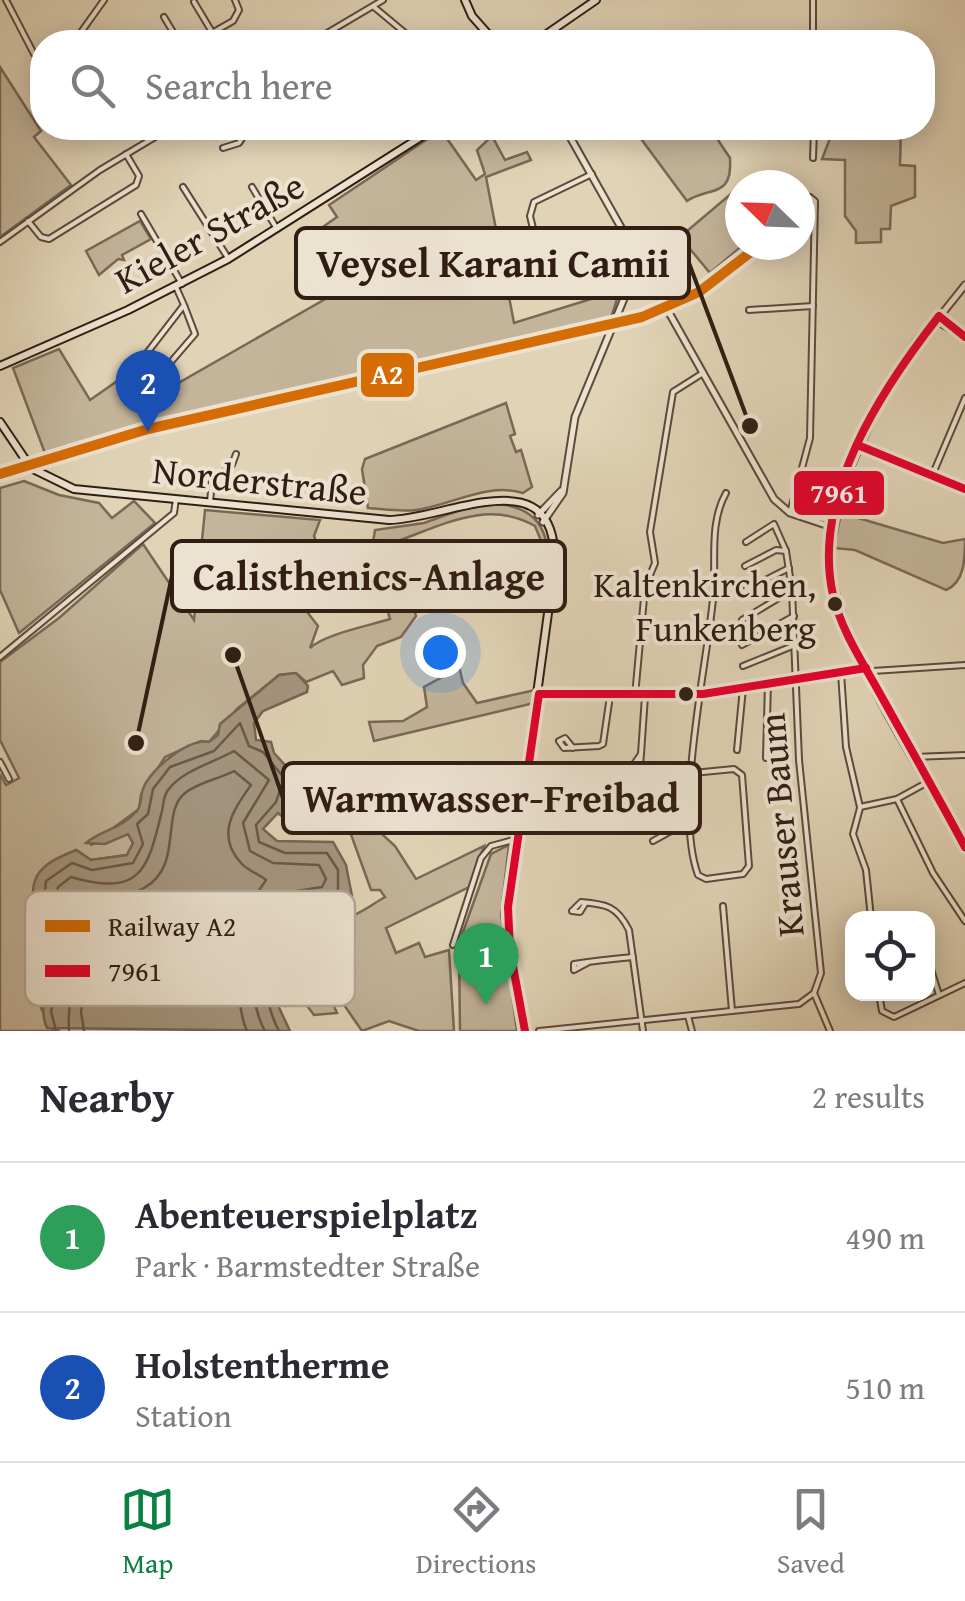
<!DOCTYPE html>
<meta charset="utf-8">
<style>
body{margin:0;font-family:"Gentium Book Plus",serif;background:#f2f2f3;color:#2b2b33}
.controls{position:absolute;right:30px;bottom:30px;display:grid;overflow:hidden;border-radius:20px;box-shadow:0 5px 25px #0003}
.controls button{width:90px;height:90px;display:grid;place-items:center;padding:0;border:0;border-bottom:2px solid #e1e1e2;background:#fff;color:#2b2b33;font:50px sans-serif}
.compass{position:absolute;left:725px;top:170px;width:90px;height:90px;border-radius:50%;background:#fff;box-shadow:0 5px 25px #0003;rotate:293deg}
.you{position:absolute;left:440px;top:652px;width:35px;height:35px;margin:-25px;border:8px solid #fff;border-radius:50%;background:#1a73e8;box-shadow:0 0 0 15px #1a73e833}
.badge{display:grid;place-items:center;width:65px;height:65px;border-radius:50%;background:#0b8043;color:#fff;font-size:32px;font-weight:700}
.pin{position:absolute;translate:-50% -82px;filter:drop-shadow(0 2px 5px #0008)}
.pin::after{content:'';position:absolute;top:52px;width:35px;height:30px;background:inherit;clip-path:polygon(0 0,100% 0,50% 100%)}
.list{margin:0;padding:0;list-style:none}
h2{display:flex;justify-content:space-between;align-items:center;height:130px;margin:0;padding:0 40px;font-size:42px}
h2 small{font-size:32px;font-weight:400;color:#7c7c81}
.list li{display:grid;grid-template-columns:65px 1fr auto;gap:30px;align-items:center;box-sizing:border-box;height:150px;padding:0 40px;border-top:2px solid #e1e1e2}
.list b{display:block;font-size:38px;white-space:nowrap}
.list p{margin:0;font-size:32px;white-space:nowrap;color:#7c7c81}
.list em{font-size:32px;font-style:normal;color:#7c7c81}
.icon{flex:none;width:55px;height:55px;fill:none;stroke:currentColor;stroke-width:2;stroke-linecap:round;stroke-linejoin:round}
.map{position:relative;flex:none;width:965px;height:1031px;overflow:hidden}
.search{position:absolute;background:#fff;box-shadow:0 5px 25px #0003;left:30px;right:30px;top:30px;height:110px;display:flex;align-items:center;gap:25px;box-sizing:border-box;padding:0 35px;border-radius:40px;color:#7c7c81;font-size:38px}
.sheet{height:430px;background:#fff}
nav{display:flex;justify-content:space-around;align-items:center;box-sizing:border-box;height:140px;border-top:2px solid #e1e1e2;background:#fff;font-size:28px;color:#7c7c81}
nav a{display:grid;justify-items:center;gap:5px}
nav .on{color:#0b8043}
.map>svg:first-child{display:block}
.green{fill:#c3b49a;stroke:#7a6856;stroke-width:2.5}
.water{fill:#a5957f;stroke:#766554;stroke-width:2.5}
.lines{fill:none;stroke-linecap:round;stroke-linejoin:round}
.shore{stroke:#6a5949;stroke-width:2.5}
.minor-casing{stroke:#5c4a3c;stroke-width:8}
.tertiary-casing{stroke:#5c4a3c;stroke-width:9}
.secondary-casing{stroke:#301d13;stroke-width:10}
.minor{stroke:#ece2d0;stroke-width:4}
.tertiary{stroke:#ece2d0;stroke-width:5}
.secondary{stroke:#ece2d0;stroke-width:6}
.bus-1-casing{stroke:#ece2d0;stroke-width:15}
.bus-1{stroke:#e4002b;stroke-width:8}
.rail-1-casing{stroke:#ece2d0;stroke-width:18}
.rail-1{stroke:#d66c04;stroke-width:10}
.bus-dot{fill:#301d13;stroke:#ece2d0;stroke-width:4}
.labels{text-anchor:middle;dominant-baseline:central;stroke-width:8;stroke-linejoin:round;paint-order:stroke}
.bus-label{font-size:36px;fill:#301d13;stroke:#ece2d0;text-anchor:end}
.street-label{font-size:38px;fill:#301d13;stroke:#ece2d0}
.key{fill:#ece2d0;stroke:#b4a797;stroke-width:2.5}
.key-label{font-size:28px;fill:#301d13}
.leader{fill:none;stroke:#301d13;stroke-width:4}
.callout-dot{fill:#301d13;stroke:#ece2d0;stroke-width:4}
.callout{fill:#ece2d0;stroke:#301d13;stroke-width:4}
.callout-label{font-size:40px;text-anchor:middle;font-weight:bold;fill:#301d13}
.line-badge{stroke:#ece2d0;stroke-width:4}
.badge-label{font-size:28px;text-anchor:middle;font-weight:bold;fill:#fff}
</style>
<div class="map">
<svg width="965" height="1031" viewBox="0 0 965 1031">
<rect width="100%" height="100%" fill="#e1d3b6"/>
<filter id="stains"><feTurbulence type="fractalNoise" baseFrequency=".002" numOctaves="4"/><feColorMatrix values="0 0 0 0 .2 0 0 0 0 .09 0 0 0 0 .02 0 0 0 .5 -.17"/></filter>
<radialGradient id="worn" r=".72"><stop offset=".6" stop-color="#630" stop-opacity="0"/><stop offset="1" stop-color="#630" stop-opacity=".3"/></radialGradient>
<!-- green -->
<g class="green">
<path d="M0 67 41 131 34 137 71 185 0 237Z"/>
<path d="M633 128H710L730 158C733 199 709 186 687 201Z"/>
<path d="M834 128H901L900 165 915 166V197L891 206 890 229H881V242L856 243V231L845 216V160L822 159Z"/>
<path d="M441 130 476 180 485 174 477 150 492 136 505 160 527 152 531 160 486 177 514 323 620 290 609 324 184 417 46 456 13 368 59 349 90 400 133 370 152 398 341 290 313 234 337 217 329 205Z"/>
<path d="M732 193 740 203 743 245 710 273 680 237Z"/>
<path d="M140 221 151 239 122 255 124 260 118 259 99 275 86 251Z"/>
<path d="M506 403 515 434 510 436 516 452 521 450 532 487 523 493C488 482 452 505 416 510 400 512 383 509 368 508L362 469 365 459Z"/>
<path d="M24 481 59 495 99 503 112 518 134 501 155 523 19 633 0 590V488Z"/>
<path d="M480 503C541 502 552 531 549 586L542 589 544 548 535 526C488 499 443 525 395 542L416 616 401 637 377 646 363 665 364 678 342 685 333 671 306 682 296 673 279 675 237 709 209 742 201 741 165 757 141 795 139 809 90 845 128 834 133 843 127 855 91 860 76 850C0 887 80 945 41 1008L51 1028 60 1031H0V774L6 785 19 778 0 740V662L59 618 143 544 194 620 205 510 320 520 314 536 323 559 291 576 301 604 318 626 310 648C325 634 368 626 390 619L371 554 375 530 424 523Z"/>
<path d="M841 513 943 543 965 539C965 558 965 582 946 590L855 550 834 548Z"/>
<path d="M452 637 463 683 477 703 535 690 534 703 374 741 369 722 403 721 427 707 424 687 442 677 448 667 446 651Z"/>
<path d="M348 803 395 846 416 879 484 846 469 887 386 928 396 953 419 943 425 957 449 950 454 1031H419L389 1021 362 1031 342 1002 327 964 332 956C314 971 329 994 337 1013L314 1015 305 1003 292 998 286 1005 282 989 305 979 309 971 301 964 282 970 300 960 291 952 290 939 297 932 330 944 332 950 333 944 306 926C319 918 333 920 348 917 359 915 374 903 385 897L380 890H371L340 804Z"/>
<path d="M509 845 501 914 517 1031H460L459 943 491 854Z"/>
</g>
<!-- water -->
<path class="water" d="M296 673 308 686 307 692 263 711 254 723 256 740 271 742 274 753 295 776C294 785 288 810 284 818L278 813 263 829 277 841 333 842 346 865 352 896 337 908 288 913 277 930V973L305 969 306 973 277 982 276 1001 290 1031 47 1028C36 1005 53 978 50 952 47 927 24 901 37 876 45 862 62 856 76 850L91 860 127 855 133 843 128 834 105 844 86 843C100 830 120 830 137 811 142 805 140 796 143 789 150 769 189 738 209 742L218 735 220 724 279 675Z"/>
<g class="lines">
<!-- shore -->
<g class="shore">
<path d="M56 1031 51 1011 60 984V950L44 902 46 881 72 863 92 870 133 863 143 844 137 824 148 814 153 789 170 767 214 751 240 723 249 746 263 752 284 778 276 802 256 825 259 842 285 853H327L338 870V896L284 904C255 932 261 998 279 1031"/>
<path d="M69 1031C67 1004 75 978 73 950 71 929 53 905 58 887L71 877C143 898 148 867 162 811 164 802 163 797 168 790 183 770 213 763 234 751L269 780 243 823 250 851 273 863 319 865 326 879 322 887 277 894C246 920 246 998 265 1031"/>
<path d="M84 1031 81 1012 88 949 76 899C97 893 122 900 144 888 184 866 160 813 185 793 199 782 219 779 234 771L251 785C234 809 215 835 241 863 248 871 259 874 266 880 258 893 245 906 241 921 234 944 237 1010 247 1031"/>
</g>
<defs>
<g id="minor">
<path d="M6 0 34 54 42 58"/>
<path d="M194 2 212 32"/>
<path d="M374 7 416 42"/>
<path d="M164 17 179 42"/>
<path d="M135 37 139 42"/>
<path d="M74 42 104 0"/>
<path d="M196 42 233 21 239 10 235 0"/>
<path d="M312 42 383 0"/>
<path d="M813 42V0"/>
<path d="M148 128 154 137"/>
<path d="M818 128 820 129"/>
<path d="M223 148 239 143 249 128"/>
<path d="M813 158 814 128"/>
<path d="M183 187 228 258"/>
<path d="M252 187 277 229"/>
<path d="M141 214 182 284"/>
<path d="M28 221 41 237 49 239 136 185 139 176 126 154"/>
<path d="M0 242 100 170 170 128"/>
<path d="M539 253 543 268 551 271V260L539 253 530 216 534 202 592 174"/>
<path d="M176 287 184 305 140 362 139 381 170 363 195 334 184 305"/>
<path d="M749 310 813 306"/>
<path d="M939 316 957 332"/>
<path d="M935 321 965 337"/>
<path d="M860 446 965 489"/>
<path d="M932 476 965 398"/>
<path d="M210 502 212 481 232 465 236 454"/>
<path d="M790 513 810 438 815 201 810 197 807 203 814 211"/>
<path d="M746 542 774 524 786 551 792 590 799 760 821 973 814 993 830 1031"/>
<path d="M745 566 776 550 786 551"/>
<path d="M744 591 789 568"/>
<path d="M742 620 792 590"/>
<path d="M742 645 794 616"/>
<path d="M0 657 174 513 176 499"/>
<path d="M743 666 795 645"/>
<path d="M841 673 846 747 860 807 897 799 928 782"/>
<path d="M539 694H703L796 676 965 665"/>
<path d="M635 696 645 587 655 563 650 532 673 392 703 373"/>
<path d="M573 748 565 738 559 741 564 748 599 746 603 744 610 696"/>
<path d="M737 750 743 688"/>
<path d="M641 754 639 774 632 767 641 754 645 696"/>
<path d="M914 757 965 755"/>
<path d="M766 758 768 682"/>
<path d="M0 762 9 779"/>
<path d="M693 773 734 769 742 775 749 866 743 874 706 879 698 875C674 809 706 671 713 599 717 564 708 525 726 493"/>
<path d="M897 799 933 873 965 921"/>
<path d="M860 808 853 834 866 870 871 918"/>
<path d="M653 841 691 820"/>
<path d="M585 904 580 912 572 911 581 902C606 904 617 906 629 930L643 1031"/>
<path d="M723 906 732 1011"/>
<path d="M453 945 481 858 491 846 517 839"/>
<path d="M928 960 939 995"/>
<path d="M589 962 574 970V964C594 961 613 959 633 957"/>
<path d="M879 994 882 1011 894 1017 965 983"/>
<path d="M688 1016 692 1031"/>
<path d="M539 1031 799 1004 814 993"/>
</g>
<g id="tertiary">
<path d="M565 128 774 499 790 513 832 527"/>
<path d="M626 284 642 264"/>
<path d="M933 323C913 337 884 395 872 420 855 457 833 500 830 542 823 628 922 770 965 847"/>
<path d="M921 340 965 285"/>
<path d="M538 515 561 491"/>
<path d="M807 516 834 520"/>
<path d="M543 522 563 493 575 417 630 284 646 271"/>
</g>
<g id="secondary">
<path d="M465 0 472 16 495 42"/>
<path d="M535 42 596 0"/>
<path d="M0 366 128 310 228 259 435 128"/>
<path d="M0 422 31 468 74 489 389 520C446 520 562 453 554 569L508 907 510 950 525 1031"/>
</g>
</defs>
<!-- minor casing -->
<use href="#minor" class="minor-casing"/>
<!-- tertiary casing -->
<use href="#tertiary" class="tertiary-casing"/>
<!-- secondary casing -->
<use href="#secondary" class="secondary-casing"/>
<!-- minor -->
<use href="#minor" class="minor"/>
<!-- tertiary -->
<use href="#tertiary" class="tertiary"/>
<!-- secondary -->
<use href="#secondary" class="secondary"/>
<defs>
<g id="bus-1">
<path d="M965 337 939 316C881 390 811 496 833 595 841 630 862 661 879 692 908 744 937 795 965 847"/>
<path d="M860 446 965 489"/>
<path d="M525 1031 510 950 508 907 539 694H703L866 668"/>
</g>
</defs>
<!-- bus-1 casing -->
<use href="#bus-1" class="bus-1-casing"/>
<!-- bus-1 -->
<use href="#bus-1" class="bus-1"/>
<defs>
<path id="rail-1" d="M0 474 148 429 642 317 699 292 760 245"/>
</defs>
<!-- rail-1 casing -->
<use href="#rail-1" class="rail-1-casing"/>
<!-- rail-1 -->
<use href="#rail-1" class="rail-1"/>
</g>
<!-- markers -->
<g class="bus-dot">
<circle cx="835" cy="604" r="9"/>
<circle cx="686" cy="694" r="9"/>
</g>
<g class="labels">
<!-- bus labels -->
<g class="bus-label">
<text x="816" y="583">Kaltenkirchen,<tspan x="816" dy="44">Funkenberg</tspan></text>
</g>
<!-- street labels -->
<g class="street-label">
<text transform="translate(209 232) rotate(-29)">Kieler Straße</text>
<text transform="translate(260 480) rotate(6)">Norderstraße</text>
<text transform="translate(780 825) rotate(-95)">Krauser Baum</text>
</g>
</g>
<!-- legend -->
<rect x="25" y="891" width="330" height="115" rx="15" class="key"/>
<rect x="45" y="920" width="45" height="12" fill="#d66c04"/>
<rect x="45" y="965" width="45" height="12" fill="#e4002b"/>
<g class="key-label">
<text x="108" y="936">Railway A2</text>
<text x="108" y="981">7961</text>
</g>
<!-- callouts -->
<path class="leader" d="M750 426L689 263M136 743L172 576M233 655L283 798"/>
<g class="callout-dot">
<circle cx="750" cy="426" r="10"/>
<circle cx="136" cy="743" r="10"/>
<circle cx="233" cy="655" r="10"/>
</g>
<g class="callout">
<rect x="296" y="228" width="393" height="70" rx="10"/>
<rect x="172" y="541" width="393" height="70" rx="10"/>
<rect x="283" y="763" width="417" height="70" rx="10"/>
</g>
<g class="callout-label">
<text x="493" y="277">Veysel Karani Camii</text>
<text x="369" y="590">Calisthenics-Anlage</text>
<text x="491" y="812">Warmwasser-Freibad</text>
</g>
<g class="line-badge">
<rect x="359" y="351" width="57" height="48" rx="10" fill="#d66c04"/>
<rect x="792" y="469" width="94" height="48" rx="10" fill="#e4002b"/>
</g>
<g class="badge-label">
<text x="387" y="384">A2</text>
<text x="839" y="503">7961</text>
</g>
<rect width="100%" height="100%" filter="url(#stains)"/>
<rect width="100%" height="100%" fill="url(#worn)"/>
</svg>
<div class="controls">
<button><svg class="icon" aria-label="locate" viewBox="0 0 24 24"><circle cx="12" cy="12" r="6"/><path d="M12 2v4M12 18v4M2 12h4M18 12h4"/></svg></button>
</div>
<svg class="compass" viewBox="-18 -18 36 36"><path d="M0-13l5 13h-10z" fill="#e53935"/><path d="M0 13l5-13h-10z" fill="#7c7c81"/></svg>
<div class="you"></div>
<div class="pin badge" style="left:486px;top:1005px;background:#2e9e5b">1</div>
<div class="pin badge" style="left:148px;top:432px;background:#1a4fb4">2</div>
<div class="search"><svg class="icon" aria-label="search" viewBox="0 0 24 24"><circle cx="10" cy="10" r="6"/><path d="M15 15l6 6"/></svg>Search here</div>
</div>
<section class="sheet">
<h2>Nearby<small>2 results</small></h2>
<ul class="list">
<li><span class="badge" style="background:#2e9e5b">1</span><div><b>Abenteuerspielplatz</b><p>Park · Barmstedter Straße</p></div><em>490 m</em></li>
<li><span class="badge" style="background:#1a4fb4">2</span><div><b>Holstentherme</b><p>Station</p></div><em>510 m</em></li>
</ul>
</section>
<nav>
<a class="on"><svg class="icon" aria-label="map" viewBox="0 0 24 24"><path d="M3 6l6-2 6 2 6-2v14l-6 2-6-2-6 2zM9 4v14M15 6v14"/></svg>Map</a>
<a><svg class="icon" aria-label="directions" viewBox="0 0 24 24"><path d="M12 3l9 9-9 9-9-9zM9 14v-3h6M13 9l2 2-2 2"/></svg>Directions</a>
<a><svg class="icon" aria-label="saved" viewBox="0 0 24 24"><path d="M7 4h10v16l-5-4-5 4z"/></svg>Saved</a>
</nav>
